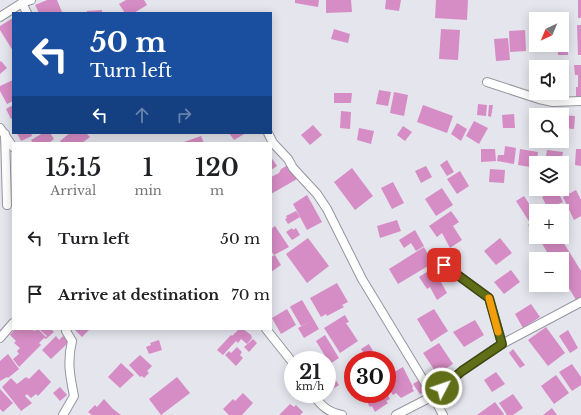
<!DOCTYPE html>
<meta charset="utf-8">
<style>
body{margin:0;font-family:"Libre Baskerville",serif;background:#f6f6f6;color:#202124;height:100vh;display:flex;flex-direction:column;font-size:15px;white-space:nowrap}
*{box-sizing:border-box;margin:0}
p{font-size:13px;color:#757577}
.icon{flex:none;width:22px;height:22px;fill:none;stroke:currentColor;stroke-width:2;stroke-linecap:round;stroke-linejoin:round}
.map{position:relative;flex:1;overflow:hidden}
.sheet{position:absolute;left:12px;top:142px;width:260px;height:188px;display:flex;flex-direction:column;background:#fff;border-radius:0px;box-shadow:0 2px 10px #0003}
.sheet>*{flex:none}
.top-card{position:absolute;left:12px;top:12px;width:260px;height:122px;border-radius:0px;box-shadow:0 2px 10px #0003;background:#1a4fa0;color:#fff;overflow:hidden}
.needle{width:26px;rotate:224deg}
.controls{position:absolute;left:529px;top:12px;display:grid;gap:8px}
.controls a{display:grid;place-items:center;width:40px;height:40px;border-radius:0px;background:#fff;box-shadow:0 2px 10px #0003;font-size:20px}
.speed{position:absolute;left:284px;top:351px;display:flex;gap:8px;font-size:20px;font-weight:700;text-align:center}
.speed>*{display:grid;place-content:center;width:52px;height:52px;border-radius:50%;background:#fff;box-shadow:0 2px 10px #0003;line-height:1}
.speed small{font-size:10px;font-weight:400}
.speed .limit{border:6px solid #d22;background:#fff;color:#111}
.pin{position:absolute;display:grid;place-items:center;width:34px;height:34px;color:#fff;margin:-17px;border-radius:8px;box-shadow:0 2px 6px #0006}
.me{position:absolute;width:44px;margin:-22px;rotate:49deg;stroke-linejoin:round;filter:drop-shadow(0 0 3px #0008)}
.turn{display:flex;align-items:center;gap:14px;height:84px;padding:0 12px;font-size:18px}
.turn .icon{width:52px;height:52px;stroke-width:2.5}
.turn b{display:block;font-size:28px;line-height:34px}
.lanes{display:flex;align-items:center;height:38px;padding:0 12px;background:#0003;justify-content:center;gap:20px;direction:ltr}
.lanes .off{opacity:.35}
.eta{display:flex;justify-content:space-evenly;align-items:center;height:68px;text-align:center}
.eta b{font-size:24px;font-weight:600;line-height:28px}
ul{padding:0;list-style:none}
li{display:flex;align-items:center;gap:12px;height:56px;padding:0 12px}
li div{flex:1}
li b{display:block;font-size:15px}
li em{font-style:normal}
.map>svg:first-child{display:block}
</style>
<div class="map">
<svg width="581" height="415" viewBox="0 0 581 415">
<rect width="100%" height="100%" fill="#e5e5ee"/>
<g fill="#d68cc4">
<path d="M47,0H57L62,12L59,13H39L35,5Z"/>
<path d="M126,0H144L147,5L134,13H125L119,4Z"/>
<path d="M295,0H319L318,7L295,3Z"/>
<path d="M326,0H351L352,12L326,13Z"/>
<path d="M386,0H401L399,11L385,9Z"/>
<path d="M436,0H468L467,20L435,18Z"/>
<rect x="578" y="0" width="3" height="18"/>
<path d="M102,10V13H87V11Z"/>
<path d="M13,18V51L0,30V26Z"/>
<path d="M577,25H581V55H578Z"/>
<path d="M334,29L350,34L348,43L331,39Z"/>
<path d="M441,29L460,30L458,60L439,59Z"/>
<path d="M525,30L526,51L510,52L509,31Z"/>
<path d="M508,38L510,60L496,61L494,39Z"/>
<path d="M562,40H568V55H558V45H562Z"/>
<path d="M1,61L7,68L0,74V62Z"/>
<path d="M535,65L548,66V67H536V87L533,86Z"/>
<path d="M574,65H581V96L576,97V87H578V75H575Z"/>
<rect x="562" y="70" width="4" height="17"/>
<path d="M13,80V101L7,104L0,91V86Z"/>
<path d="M379,90L391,92L388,106L376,104Z"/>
<path d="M394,92L408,95L404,116L390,113Z"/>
<path d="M334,93H352L351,103H334Z"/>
<path d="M478,104L487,105L486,116L477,115Z"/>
<path d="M13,105V118L11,119L6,109Z"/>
<path d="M423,105L453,116L447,133L417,122Z"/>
<path d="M489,105H493L491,117L488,116Z"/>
<path d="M341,111L351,112L350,129L340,128Z"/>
<path d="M514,114L515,128H503L502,115Z"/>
<path d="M562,115L575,116L574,129L562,128Z"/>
<path d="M474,121L488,128L479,144L466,136Z"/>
<path d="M457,123L467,129L461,141L451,134Z"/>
<path d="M313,125L322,135L310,145L301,135Z"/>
<path d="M403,126L412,132L405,141L397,135Z"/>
<path d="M359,128L374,131L371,144L357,140Z"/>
<path d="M17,133H31L32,136L21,141Z"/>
<path d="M43,133H50L54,139L50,142L51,143H33L31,140Z"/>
<path d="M70,133H86L90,137L82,143H61L60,141Z"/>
<path d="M229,133H246L234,140Z"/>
<path d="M201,136L204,143H185L184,142Z"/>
<path d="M505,146L516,148L514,164L497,161L498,155H504Z"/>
<path d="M481,149H495L496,161L481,162Z"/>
<path d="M520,149L538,152L536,168L518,165Z"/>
<path d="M576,149H581V166L575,165Z"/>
<path d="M547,150L563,152L561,163H545Z"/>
<path d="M271,157L277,166L271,170Z"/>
<path d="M447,160L454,172L447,176L440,165Z"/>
<path d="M288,165L297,179L271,194V177L279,173L281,169Z"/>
<path d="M426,166L432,177L421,183L415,171Z"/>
<path d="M352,168L373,196L355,210L334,182Z"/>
<path d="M490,169L505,170L504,183L489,182Z"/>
<path d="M460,171L469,186L457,194L447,179Z"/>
<path d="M393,182L404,203L392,209L381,188Z"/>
<path d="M442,188L453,205L436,216L425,199Z"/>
<path d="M557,190L563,202L548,209L542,197Z"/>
<path d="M576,190L581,200V216L574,220L563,197Z"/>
<path d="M307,195L322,222L307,230L293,204Z"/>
<path d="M524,196L536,214V237H560L581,271V297L576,300L562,276V259H551L540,240L538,241L528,225L530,223L516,201Z"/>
<path d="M296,211L300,217L288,224L285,219L287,218L286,216Z"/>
<path d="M451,211L459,222L453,226L462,240L450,248L442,233L437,237L429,226Z"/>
<path d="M397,220L401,231L380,238L377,226Z"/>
<path d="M275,226L289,247L274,255L271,251V229Z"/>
<path d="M292,228L293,230L296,228L300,235L292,240L286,232Z"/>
<path d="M415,230L424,246L416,251L411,243L404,248L399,240Z"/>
<path d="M308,238L329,266L307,283L286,254Z"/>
<path d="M500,238L512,253L496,265L484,251Z"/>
<path d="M424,247L433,263L398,284L389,269Z"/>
<path d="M275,255L281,265L271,272V257Z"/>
<path d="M433,268L447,293L437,300L430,287L427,289L419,277Z"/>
<path d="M511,270L520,282L504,294L494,282Z"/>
<path d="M337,283L348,302L342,305L344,307L327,316L326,314L321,317L310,298Z"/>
<path d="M302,300L319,329L304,338L298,328L311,321L301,326L290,307L291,306Z"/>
<path d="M531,304L540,317L523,328L515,314Z"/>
<path d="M287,309L296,325L281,334L272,318Z"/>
<path d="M434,309L448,331L431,342L417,319Z"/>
<path d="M345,315L349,322L346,323L358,341L340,353L324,328Z"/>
<path d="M475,320L484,335L464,347L453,332Z"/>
<path d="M546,327L565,353L548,366L528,340Z"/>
<path d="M15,329H32L34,331L38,329L46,337L47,336L39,329H51L54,332L46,339L44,338L39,343L41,345L19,367L13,359L19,354L17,351L20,348L14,343L16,341L10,335Z"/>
<path d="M74,329H90L82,337Z"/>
<path d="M239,329H243L251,335L252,338L247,344L241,339L238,343L236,341L223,355L217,350L231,335L232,336Z"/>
<path d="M568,330L578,348L570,353L559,336Z"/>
<path d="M325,335L339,358L330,364L316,341Z"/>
<path d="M56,336L59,340L63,336L69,342L51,359L42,350Z"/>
<path d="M253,339L257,343L249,352L244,347Z"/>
<path d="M159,340L162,350L149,354L146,347L151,345L150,343Z"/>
<path d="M439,343L453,364L437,374L423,353Z"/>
<path d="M369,344L377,358L374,360H368L361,349Z"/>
<path d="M237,347L242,352L240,355L243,358L236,366L225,355L229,351L231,353Z"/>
<path d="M513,349L525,365L520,368L509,353Z"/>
<path d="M8,354L19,369L8,378L7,377L0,381V361Z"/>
<path d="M140,355L152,366L147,371L149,373L144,378L142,376L140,377L129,365Z"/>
<path d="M121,363L134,375L120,388L108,377Z"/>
<path d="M572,364L581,377V385L572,391L559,372Z"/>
<path d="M403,367L413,387L412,388L414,391L401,398L396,393L393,395L387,386V376Z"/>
<path d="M39,369L51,382L38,396L36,394L31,398L22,389L27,394L25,396L32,403L21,411L2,387L11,378L17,384L26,377L29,379Z"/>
<path d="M329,370L339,385L327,393V372Z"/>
<path d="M496,372L505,384L492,392L484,380Z"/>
<path d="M556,375L569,393L554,404L541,386Z"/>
<path d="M177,377L190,393L161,415L149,399Z"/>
<path d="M419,380L426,391L420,394L413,384Z"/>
<path d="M60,387L67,395L60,401L53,393Z"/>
<path d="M0,389L13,403L3,412L0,409Z"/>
<path d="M243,393L253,403L242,415H229L223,409L233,399L235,401Z"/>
<path d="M366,394H387L390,399L386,401L388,403L375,412L372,406L370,407L365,399L368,397Z"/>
<path d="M513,394L523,408L513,415H507L499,403Z"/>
<path d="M104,399L113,409L121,415H92L88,412L95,405L97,407Z"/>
<path d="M495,402L504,414L503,415H477Z"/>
<path d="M290,404L294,407L296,405L303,412L300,415H279Z"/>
<path d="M552,408L557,415H543Z"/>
</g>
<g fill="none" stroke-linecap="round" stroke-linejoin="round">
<g stroke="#96969f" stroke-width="10">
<g id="minor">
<path d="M22,3L27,13"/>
<path d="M0,17L22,3L31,0"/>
<path d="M487,82L539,99L553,102L581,101"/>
<path d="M0,128L13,147"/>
<path d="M268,133L273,143L288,159L293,168L317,194L327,209L362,279L433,396L443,415"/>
<path d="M5,134L7,205"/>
<path d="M266,329L293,363"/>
<path d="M0,338L13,323"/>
<path d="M502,344L581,302"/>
<path d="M313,394C321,406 328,412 342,415"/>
<path d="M63,415L74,396C70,376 67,362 72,341L66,331L67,329"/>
<path d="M396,415L433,396L462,371L502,344L489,298L444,265"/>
</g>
</g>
<use href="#minor" stroke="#fff" stroke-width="8"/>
</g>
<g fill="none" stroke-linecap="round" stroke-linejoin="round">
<g stroke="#3f4810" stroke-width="10">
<path id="route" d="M442,388L462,371L502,344L489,298L444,265"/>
</g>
<use href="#route" stroke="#616e18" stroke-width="7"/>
<path stroke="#f59e0b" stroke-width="7" d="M489,298L498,332"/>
</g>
</svg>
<div class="controls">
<a><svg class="needle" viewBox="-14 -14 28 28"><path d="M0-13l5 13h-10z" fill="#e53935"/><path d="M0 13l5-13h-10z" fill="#757577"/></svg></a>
<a><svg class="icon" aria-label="sound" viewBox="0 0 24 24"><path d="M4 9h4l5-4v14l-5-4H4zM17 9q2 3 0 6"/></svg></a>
<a><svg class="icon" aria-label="search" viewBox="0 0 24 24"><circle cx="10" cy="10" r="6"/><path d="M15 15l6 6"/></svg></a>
<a><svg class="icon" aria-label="layers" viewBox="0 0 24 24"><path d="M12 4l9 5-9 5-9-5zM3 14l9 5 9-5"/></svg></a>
<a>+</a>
<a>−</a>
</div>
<div class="speed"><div>21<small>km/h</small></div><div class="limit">30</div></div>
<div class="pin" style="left:444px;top:265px;background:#d93025"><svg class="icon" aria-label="arrive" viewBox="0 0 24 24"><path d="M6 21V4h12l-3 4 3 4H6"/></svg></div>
<svg class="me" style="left:442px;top:388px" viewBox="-20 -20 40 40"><circle r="17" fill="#616e18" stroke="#fff" stroke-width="3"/><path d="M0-11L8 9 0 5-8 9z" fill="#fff"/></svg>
<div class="top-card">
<div class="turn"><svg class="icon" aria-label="left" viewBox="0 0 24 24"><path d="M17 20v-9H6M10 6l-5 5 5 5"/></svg><div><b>50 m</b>Turn left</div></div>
<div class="lanes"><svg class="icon" aria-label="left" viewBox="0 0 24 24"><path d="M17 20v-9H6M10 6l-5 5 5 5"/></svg><svg class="icon off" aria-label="ahead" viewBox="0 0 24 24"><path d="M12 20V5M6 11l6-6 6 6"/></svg><svg class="icon off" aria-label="right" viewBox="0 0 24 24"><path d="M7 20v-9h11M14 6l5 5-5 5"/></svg></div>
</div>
<section class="sheet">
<div class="eta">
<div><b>15:15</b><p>Arrival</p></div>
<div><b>1</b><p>min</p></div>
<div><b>120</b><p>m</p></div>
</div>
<ul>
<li><svg class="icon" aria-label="left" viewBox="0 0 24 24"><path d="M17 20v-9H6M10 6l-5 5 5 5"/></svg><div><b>Turn left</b></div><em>50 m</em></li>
<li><svg class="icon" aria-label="arrive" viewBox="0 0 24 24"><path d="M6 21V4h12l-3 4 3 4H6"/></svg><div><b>Arrive at destination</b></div><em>70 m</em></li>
</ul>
</section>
</div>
